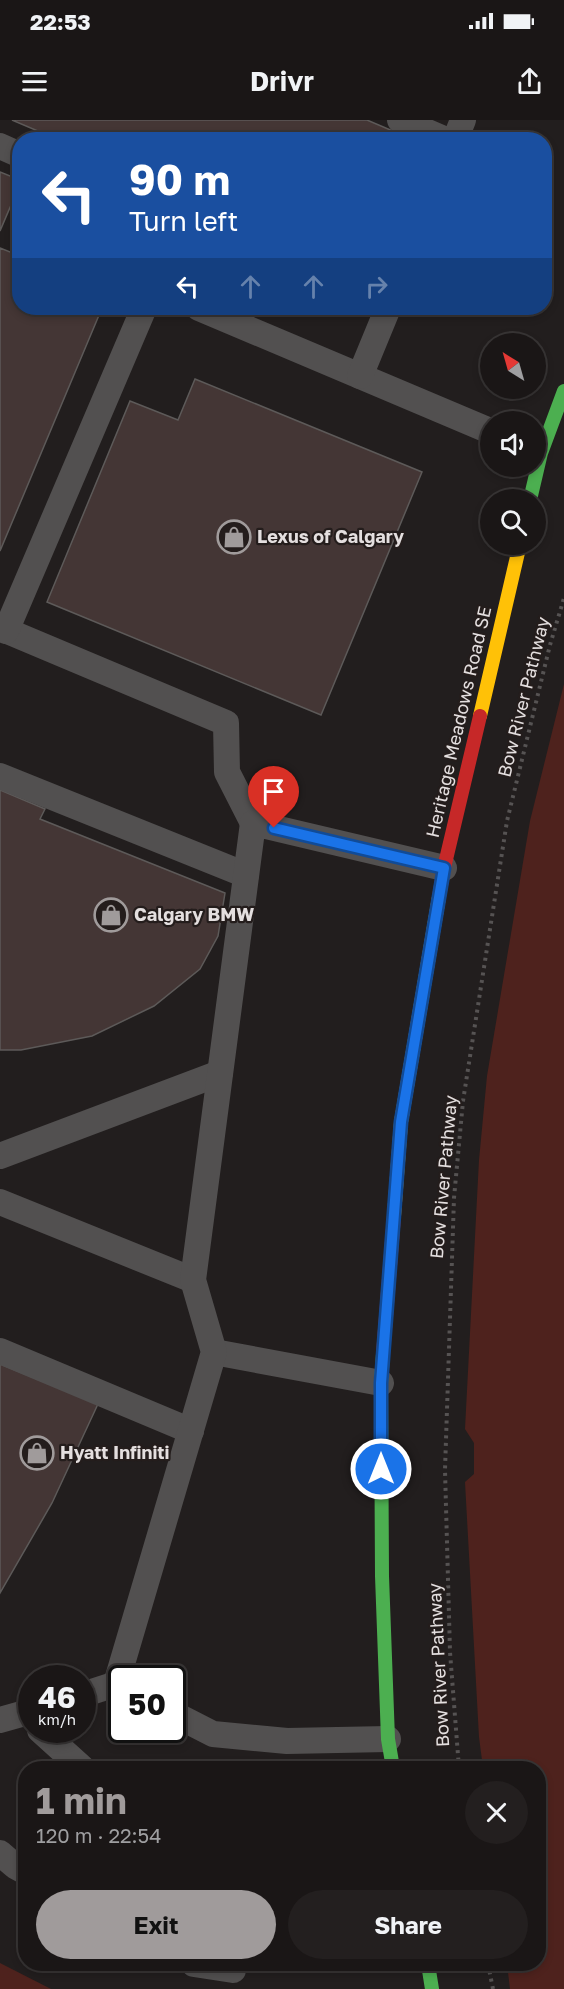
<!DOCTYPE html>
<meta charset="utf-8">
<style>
body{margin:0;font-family:"Golos Text",sans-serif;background:#231f1f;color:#f1f3f6;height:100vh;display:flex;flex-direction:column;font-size:22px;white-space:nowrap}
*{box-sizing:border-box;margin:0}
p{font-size:20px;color:#9f9fa1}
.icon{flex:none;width:33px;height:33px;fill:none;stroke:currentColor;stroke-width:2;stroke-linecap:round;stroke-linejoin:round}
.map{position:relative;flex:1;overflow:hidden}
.side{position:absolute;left:18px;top:1641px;width:528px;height:210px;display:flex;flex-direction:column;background:#1a1616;border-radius:24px;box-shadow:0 3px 9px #0003,0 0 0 2px #383535}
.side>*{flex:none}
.guide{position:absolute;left:12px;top:12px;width:540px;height:183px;border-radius:24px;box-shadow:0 3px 9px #0003,0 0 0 2px #383535;background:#1a4fa0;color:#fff;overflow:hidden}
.needle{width:39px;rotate:323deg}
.tools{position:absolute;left:480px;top:213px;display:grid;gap:12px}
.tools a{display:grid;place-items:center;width:66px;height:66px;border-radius:50%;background:#1a1616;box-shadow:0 3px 9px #0003,0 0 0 2px #383535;font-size:30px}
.speed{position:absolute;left:18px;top:1545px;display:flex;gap:12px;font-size:30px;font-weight:700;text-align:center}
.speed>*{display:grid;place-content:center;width:78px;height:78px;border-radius:50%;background:#1a1616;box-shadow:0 3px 9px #0003,0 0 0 2px #383535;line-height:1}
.speed small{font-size:15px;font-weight:400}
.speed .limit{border:3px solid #111;border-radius:9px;background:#fff;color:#111}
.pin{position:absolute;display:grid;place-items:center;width:51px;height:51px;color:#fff;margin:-62px -26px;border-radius:50% 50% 50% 0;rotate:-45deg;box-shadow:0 0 6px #0007}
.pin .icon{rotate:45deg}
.me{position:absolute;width:66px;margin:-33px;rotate:0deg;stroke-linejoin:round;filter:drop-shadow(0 0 4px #0008)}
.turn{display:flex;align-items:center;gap:21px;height:126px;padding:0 18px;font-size:27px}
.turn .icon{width:78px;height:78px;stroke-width:2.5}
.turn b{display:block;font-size:42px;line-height:51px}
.lanes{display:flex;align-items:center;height:57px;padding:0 18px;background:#0003;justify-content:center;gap:30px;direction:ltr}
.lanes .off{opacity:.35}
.round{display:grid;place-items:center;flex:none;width:63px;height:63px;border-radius:32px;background:#231f1f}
.overview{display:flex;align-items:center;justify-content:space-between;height:102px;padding:0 18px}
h1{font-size:36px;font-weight:700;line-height:45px;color:#a09b9b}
.primary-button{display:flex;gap:12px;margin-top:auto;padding:12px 18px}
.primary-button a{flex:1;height:69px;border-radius:36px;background:#a09b9b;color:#111;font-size:24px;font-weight:700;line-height:69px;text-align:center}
.primary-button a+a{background:#231f1f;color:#f1f3f6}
.status{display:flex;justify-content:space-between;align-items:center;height:42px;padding:0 30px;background:#1a1616;direction:ltr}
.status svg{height:16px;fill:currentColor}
header{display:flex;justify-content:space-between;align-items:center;height:78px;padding:0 18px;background:#1a1616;font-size:27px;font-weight:700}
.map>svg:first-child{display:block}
</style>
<div class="status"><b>22:53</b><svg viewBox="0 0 49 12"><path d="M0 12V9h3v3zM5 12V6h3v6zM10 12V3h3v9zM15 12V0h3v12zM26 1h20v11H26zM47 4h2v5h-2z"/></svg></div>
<header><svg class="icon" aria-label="menu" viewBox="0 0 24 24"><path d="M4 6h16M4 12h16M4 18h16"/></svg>Drivr<svg class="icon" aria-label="share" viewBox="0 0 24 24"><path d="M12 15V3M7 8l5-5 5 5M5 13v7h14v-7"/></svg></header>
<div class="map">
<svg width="564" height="1869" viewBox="0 0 564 1869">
<rect width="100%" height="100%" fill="#221e1e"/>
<g fill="#4e221d">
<path d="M564,564V1869H510L507,1844H538V1648H483L479,1617L465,1362L474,1354V1323L465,1309L479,1040L487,956L530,701Z"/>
<path d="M0,1843L51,1869H0Z"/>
</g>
<g fill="#443635" stroke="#5d5a59" stroke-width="1.5">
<path d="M12,0H367L414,20H59Z"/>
<path d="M0,52L20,60V64L0,111Z"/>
<path d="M0,128L20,136V188H102L0,431Z"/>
<path d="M195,259L422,352L321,595L47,482L130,281L178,300Z"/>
<path d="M0,670L45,689L40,699L225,773L218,816L200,849L154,886L92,916L21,930H0Z"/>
<path d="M0,1244L98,1284L52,1383L0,1473Z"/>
</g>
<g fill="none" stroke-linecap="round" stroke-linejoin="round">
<g stroke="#565353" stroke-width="4" stroke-dasharray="3 4.5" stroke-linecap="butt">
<path d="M459,1648L450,1532L445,1350L454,1078L463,981L507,701L550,525L564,478"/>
<path d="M488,1844L493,1869"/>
</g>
<g stroke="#525050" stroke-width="26">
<path d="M400,0L446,20"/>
<path d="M455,20L463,0"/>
<path d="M0,26L20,35"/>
<path d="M199,188L490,311"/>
<path d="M360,256L388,188"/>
<path d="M0,508L226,603L227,652L253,703"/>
<path d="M6,511L144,188"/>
<path d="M0,656L246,755"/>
<path d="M0,1036L220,953"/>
<path d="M0,1082L193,1160"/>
<path d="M0,1231L191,1311"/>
<path d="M214,1232L381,1263"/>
<path d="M122,1567L116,1564L214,1232L193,1160L253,703L444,748"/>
<path d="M82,1575L116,1564"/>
<path d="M172,1593L213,1614L287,1621L388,1619"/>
<path d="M0,1600L32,1591"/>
<path d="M40,1610L82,1648"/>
<path d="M0,1733L15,1746L26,1752"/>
<path d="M194,1844L233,1850V1844"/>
</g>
<g stroke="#4caf50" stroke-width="14">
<path d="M530,380L541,333L564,271"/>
<path d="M383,1234L381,1263L382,1456L388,1619L393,1648"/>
<path d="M428,1844L432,1869"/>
</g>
<g stroke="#ffc107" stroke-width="14">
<path d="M480,596L520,424"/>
<path d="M394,1096L401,1002L439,777"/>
</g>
<g stroke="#c62828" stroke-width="14">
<path d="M439,777L444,748L480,596"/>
<path d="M383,1234L394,1096"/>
</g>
</g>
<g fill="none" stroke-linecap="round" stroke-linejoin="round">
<g stroke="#114b97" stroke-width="15">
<path id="route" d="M274,708L444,748L401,1002L381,1263V1349"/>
</g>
<use href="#route" stroke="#1a73e8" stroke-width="10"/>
</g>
<defs>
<g id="shop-ring" transform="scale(1.725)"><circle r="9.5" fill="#241d1c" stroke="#a09b9b" stroke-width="1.5"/><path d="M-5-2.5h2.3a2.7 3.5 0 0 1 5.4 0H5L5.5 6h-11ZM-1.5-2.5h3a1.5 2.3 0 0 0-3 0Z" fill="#a09b9b"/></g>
</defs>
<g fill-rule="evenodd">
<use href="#shop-ring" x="234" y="417"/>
<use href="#shop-ring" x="111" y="795"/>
<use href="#shop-ring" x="37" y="1333"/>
</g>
<g text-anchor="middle" stroke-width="4.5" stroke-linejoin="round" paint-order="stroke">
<g font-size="18" font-weight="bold" fill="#e4dfdf" stroke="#241d1c" text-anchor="start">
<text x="257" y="423">Lexus of Calgary</text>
<text x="134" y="801">Calgary BMW</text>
<text x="60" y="1339">Hyatt Infiniti</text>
</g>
<g font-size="18" fill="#e4dfdf" stroke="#241d1c">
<text transform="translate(524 577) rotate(-76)" y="6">Bow River Pathway</text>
<text transform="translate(459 602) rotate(-77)" y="6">Heritage Meadows Road SE</text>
<text transform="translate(444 1057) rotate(-85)" y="6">Bow River Pathway</text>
<text transform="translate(439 1545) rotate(-93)" y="6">Bow River Pathway</text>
</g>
</g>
</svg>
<div class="tools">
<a><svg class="needle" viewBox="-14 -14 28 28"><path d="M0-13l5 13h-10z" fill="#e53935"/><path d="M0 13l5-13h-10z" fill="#9f9fa1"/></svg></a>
<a><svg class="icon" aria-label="sound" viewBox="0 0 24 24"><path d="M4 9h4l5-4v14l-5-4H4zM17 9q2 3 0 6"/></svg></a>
<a><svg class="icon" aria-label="search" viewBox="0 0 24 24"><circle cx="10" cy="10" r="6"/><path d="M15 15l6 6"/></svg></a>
</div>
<div class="speed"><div>46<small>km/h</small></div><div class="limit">50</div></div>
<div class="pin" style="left:274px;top:708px;background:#d93025"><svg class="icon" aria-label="arrive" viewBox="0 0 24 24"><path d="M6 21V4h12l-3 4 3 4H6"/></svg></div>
<svg class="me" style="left:381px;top:1349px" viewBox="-20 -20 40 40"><circle r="17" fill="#1a73e8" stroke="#fff" stroke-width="3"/><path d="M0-11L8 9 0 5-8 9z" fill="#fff"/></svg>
<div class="guide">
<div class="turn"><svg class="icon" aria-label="left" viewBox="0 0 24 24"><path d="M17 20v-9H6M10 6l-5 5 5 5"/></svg><div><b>90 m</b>Turn left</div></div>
<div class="lanes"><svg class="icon" aria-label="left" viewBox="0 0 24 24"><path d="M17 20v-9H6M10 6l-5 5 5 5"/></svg><svg class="icon off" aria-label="ahead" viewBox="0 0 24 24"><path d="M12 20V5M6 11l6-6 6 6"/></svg><svg class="icon off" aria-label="ahead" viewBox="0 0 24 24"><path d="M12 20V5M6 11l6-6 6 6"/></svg><svg class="icon off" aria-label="right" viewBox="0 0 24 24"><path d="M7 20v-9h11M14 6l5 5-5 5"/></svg></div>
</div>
<section class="side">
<div class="overview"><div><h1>1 min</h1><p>120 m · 22:54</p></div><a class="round"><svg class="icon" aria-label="close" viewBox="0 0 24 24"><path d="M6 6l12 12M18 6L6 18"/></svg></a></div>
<div class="primary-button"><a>Exit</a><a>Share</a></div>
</section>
</div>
